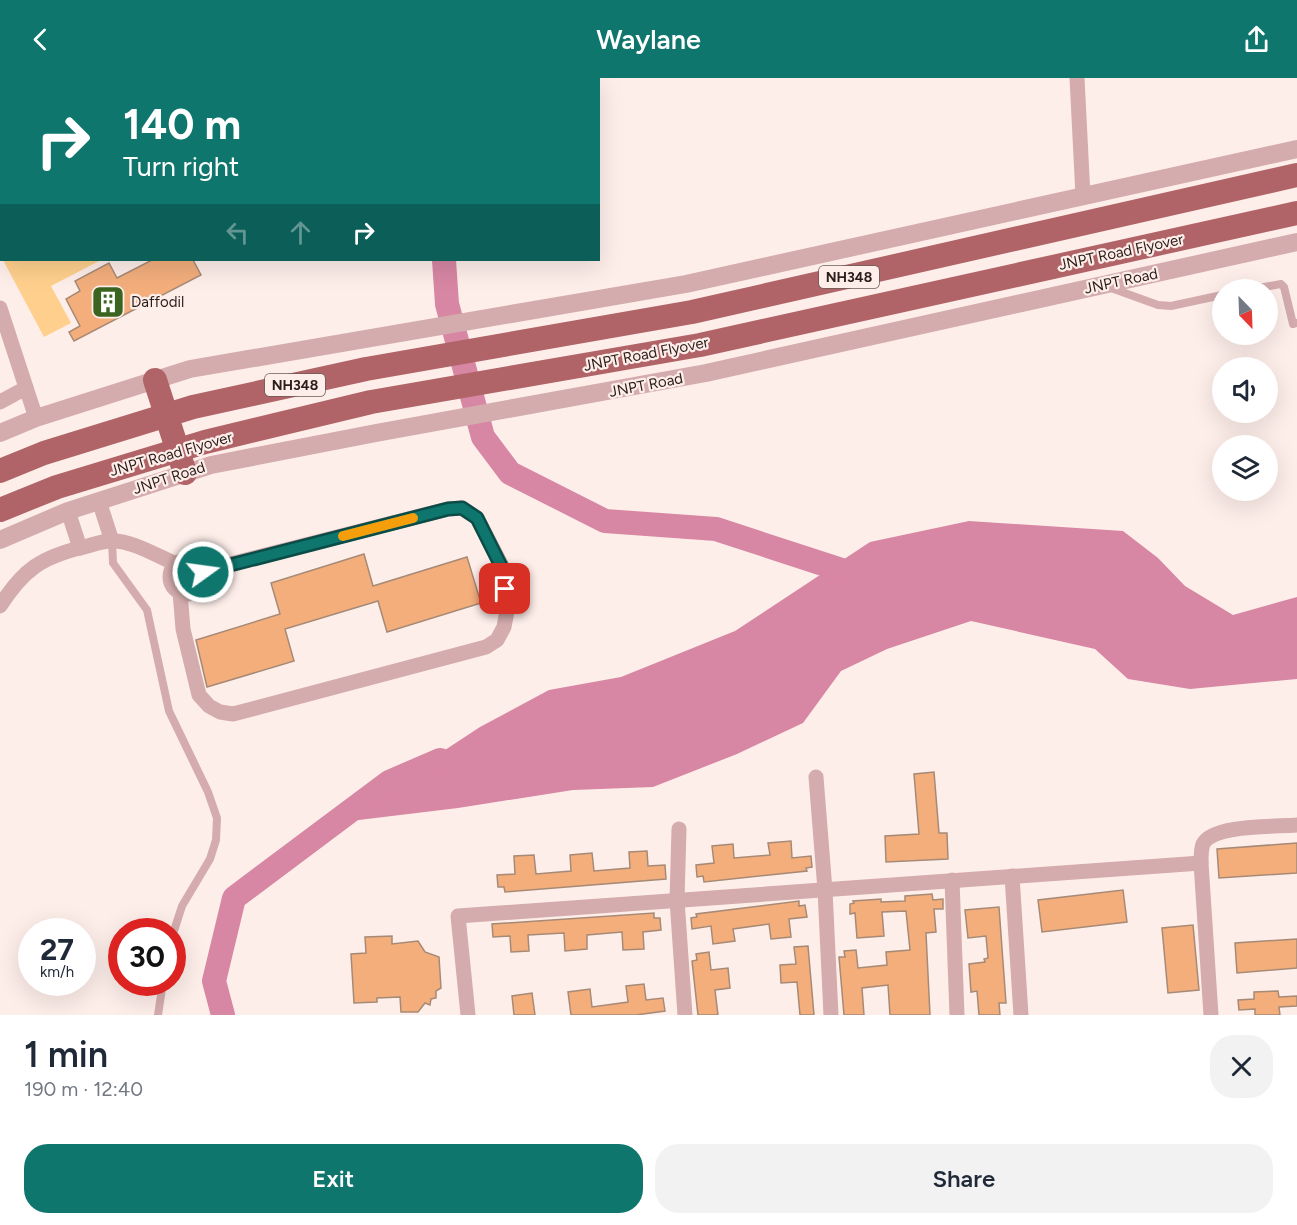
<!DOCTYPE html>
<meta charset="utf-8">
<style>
body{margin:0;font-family:Figtree,sans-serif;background:#f2f2f3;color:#1f2937;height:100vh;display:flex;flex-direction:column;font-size:22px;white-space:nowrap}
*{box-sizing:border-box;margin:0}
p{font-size:20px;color:#747a83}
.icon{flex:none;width:33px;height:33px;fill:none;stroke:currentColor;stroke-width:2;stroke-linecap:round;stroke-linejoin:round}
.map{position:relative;height:937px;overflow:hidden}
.side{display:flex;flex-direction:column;background:#fff;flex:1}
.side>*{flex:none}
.guide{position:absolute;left:0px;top:0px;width:600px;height:183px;box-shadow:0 6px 24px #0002;background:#0f766e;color:#fff;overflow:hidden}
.needle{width:39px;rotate:157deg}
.controls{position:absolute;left:1212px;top:201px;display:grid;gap:12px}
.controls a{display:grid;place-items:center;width:66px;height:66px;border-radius:50%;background:#fff;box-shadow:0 6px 24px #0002;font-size:30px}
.speed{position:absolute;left:18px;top:840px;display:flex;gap:12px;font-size:30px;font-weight:700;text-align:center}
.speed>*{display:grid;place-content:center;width:78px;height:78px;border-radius:50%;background:#fff;box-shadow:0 6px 24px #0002;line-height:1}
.speed small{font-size:15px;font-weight:400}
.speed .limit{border:9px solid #d22;background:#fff;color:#111}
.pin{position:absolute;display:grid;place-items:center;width:51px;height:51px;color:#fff;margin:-26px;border-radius:12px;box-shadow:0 3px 9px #0006}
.me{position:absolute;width:66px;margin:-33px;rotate:76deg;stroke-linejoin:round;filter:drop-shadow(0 0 4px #0008)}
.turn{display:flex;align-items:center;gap:21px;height:126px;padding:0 24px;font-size:27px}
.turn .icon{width:78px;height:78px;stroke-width:2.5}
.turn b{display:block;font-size:42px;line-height:51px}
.lanes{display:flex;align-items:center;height:57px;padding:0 24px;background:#0003;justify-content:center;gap:30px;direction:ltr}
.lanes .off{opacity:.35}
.round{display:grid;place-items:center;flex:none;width:63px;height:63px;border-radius:24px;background:#f2f2f3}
.headline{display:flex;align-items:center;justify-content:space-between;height:102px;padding:0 24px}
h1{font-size:36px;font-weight:600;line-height:45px}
.action{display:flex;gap:12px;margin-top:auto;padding:12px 24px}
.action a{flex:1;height:69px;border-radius:24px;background:#0f766e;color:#fff;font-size:24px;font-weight:600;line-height:69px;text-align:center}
.action a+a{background:#f2f2f3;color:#1f2937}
header{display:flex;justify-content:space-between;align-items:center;height:78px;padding:0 24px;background:#0f766e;color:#fff;font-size:27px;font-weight:600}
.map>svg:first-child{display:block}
</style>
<header><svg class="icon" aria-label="back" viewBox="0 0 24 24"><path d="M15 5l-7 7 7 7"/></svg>Waylane<svg class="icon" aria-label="share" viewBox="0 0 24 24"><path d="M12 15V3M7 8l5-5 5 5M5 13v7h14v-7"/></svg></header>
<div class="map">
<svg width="1297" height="937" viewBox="0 0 1297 937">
<rect width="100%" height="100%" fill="#feeeea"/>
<path fill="#ffd08d" d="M3,182H101L51,208L71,245L44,259Z"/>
<path fill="#d786a3" d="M969,443L1123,453L1158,480L1185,508L1233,537L1297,519V601L1190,611L1128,601L1095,571L971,543L887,571L841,593L803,645L737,676L653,709L573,712L458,730L334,745L480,649L549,612L621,599L735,553L870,464Z"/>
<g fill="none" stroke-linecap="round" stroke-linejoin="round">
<g stroke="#d786a3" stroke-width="24">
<path d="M399,0L402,2"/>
<path d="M444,182L447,226L483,359L510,395L605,443L716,451L863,499"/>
<path d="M223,937L214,903L234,820L389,704L440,682"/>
</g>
</g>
<g fill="#f3ae7c" stroke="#a78a76" stroke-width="1.5">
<path d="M152,182H193L201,197L74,263L69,254L80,248L66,221L80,213L75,203L109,185L117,200Z"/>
<path d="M364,476L373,508L467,479L481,525L387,554L378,523L285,551L294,583L207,609L196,562L280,536L271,505Z"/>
<path d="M934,694L939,755H947L948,781L886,784L885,758L919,756L914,696Z"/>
<path d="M791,763L792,780L811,778L812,789L806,790L807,793L704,804L703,798L697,799L696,787L714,785L712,768L733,766L734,780L770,777L768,765Z"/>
<path d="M1297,765V795L1219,800L1217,771Z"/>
<path d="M647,773L648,788L665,787L666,801L505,814L504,809H498L497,797L515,796L514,778L534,777L536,796L571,793L570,777L592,775L594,793L630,790L629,774Z"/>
<path d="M1123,812L1127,844L1042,854L1038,822Z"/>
<path d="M932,816L933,822L943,821V831H934L936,854L926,855L930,937H890L888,907L862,910L864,937H844L839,879H845L844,873L856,872L858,890L887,887L886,874L910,872L906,833L882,834L884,858L857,860L855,835L850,836V826L854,825L853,823L881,821V824L905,823V818Z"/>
<path d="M799,823V828L805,827L807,839L789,841L791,859L771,861L769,846L733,851L735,863L713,866L711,848L692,851L691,840L697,839L696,836Z"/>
<path d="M999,829L1006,925H999L1000,937H979L977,913L971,914L969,886L985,884L984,881L988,880L986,858L968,860L965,832Z"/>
<path d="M654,835V840H660L661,852L643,854L644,871L623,872L622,854L587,857V871L565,873L564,855L528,857L529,873L511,874L510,858L493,859L492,846Z"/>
<path d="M1193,847L1199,912L1168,915L1162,850Z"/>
<path d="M392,858V866L418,863L425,874L439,879L441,910L436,913V920L431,921L430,927L425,925L418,934H401L400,919L377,920V924L354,925L351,876L366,875L365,859Z"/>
<path d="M1297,861V890L1237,895L1235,865Z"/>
<path d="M808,868L814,937H800L797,904L781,905L780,887L796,886L794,869Z"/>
<path d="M709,874L711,892L728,890L730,910L715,912L718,937H698L692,883L697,882L696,876Z"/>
<path d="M644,906L646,922L663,920L665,933L636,937H571L568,914L590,911L592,929L628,924L626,908Z"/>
<path d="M1278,913L1279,919L1297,918V928L1279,929L1280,937H1255V931L1239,932L1238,922L1254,921V914Z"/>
<path d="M532,915L535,937H514L512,918Z"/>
</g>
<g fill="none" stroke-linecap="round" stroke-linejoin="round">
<g stroke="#d4acad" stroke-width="8">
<path d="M1111,210L1158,227L1171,228L1222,217"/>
<path d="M1247,212L1281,206L1284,209L1293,246L1297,245"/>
<path d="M112,463L113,485L147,532L169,633L208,714L217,740L216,762L210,781L182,828L172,859"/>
<path d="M158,937L163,904"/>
</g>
<g stroke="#d4acad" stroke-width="15">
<path d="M1077,0L1083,118"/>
<path d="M0,230L36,340"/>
<path d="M0,324L26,310"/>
<path d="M99,423L112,463"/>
<path d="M68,433L80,470"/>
<circle cx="187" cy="499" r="17"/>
<path d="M180,514L183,551L199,617L209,628L220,634L233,636L486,569L497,562L504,549L507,533L503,490L477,440L462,430L448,431L203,493"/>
<path d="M0,528C23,492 41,479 84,469C92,467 102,463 111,463C132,462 157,478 176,486"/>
<path d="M816,699L825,812L831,937"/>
<path d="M679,751L677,822L685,937"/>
<path d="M1012,798L1021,937"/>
<path d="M952,802L957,937"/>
<path d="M468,937L458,838L1201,785"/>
<path d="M1211,937L1201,785C1201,779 1201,771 1203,766C1213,746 1277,749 1297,747"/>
</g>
<g stroke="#d4acad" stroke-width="18">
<path d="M0,355L36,340L190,291L686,206L1297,71"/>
<path d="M0,462L68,433L211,387L376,355L706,295L1297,164"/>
</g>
<g stroke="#b06468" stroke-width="24">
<path d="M155,302L185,395"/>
<path d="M0,393L44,375L193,329L366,291L692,234L1297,97"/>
<path d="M0,432L57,409L205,364L371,324L700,267L1297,135"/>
</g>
</g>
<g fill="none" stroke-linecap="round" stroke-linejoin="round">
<g stroke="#0a4d48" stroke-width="15">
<path id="route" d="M203,494L448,431L462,430L477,440L502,490L505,511"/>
</g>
<use href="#route" stroke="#0f766e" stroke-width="10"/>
<path stroke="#f59e0b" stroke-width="10" d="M343,458L413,440"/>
</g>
<defs>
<g id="building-square" transform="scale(1.725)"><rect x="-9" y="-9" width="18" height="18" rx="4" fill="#3b6420" stroke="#feeeea"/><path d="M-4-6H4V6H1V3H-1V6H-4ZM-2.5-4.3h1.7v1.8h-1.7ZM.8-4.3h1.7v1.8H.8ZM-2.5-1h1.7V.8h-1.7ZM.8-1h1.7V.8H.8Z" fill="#fff"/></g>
</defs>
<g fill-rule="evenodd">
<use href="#building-square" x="108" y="224"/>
</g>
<g text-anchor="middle" stroke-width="4.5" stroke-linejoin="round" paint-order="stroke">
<g fill="#feeeea" stroke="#6a5c58" stroke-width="1.5">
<rect x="819" y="188" width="60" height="22" rx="4.5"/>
<rect x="265" y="296" width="60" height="22" rx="4.5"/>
</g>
<g font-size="14" font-weight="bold" fill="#2b1d19">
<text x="849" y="204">NH348</text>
<text x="295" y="312">NH348</text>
</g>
<g font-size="15" fill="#2b1d19" stroke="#feeeea">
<text transform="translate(1121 174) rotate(-12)" y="5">JNPT Road Flyover</text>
<text transform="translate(1121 203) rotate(-12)" y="5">JNPT Road</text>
<text transform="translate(646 276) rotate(-11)" y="5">JNPT Road Flyover</text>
<text transform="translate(646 307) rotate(-11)" y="5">JNPT Road</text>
<text transform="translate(171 376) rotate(-16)" y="5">JNPT Road Flyover</text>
<text transform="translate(169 400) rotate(-18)" y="5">JNPT Road</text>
</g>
<g font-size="15" fill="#2b1d19" stroke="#feeeea" text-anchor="start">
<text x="131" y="229">Daffodil</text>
</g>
</g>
</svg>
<div class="controls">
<a><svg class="needle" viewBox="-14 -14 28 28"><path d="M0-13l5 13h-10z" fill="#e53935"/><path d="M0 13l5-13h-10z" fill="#747a83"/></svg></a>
<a><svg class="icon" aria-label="sound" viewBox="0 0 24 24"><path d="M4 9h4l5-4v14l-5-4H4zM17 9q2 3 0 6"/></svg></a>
<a><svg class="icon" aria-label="layers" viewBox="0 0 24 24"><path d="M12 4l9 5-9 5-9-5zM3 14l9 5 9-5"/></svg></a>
</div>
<div class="speed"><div>27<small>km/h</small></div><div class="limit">30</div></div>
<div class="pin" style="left:505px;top:511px;background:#d93025"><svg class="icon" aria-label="arrive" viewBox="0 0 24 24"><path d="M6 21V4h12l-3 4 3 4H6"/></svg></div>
<svg class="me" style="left:203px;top:494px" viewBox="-20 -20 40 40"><circle r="17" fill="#0f766e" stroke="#fff" stroke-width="3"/><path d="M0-11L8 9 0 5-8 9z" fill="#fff"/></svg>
<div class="guide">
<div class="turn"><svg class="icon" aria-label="right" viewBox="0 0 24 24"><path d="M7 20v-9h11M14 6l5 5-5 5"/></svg><div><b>140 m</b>Turn right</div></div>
<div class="lanes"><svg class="icon off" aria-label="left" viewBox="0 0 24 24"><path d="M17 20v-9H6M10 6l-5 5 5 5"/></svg><svg class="icon off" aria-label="ahead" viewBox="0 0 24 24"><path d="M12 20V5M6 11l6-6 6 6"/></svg><svg class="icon" aria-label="right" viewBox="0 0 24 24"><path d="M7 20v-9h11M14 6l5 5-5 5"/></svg></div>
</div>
</div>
<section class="side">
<div class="headline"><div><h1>1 min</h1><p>190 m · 12:40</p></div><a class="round"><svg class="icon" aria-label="close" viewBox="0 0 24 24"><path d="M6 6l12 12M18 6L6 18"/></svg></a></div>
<div class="action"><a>Exit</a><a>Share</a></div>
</section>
